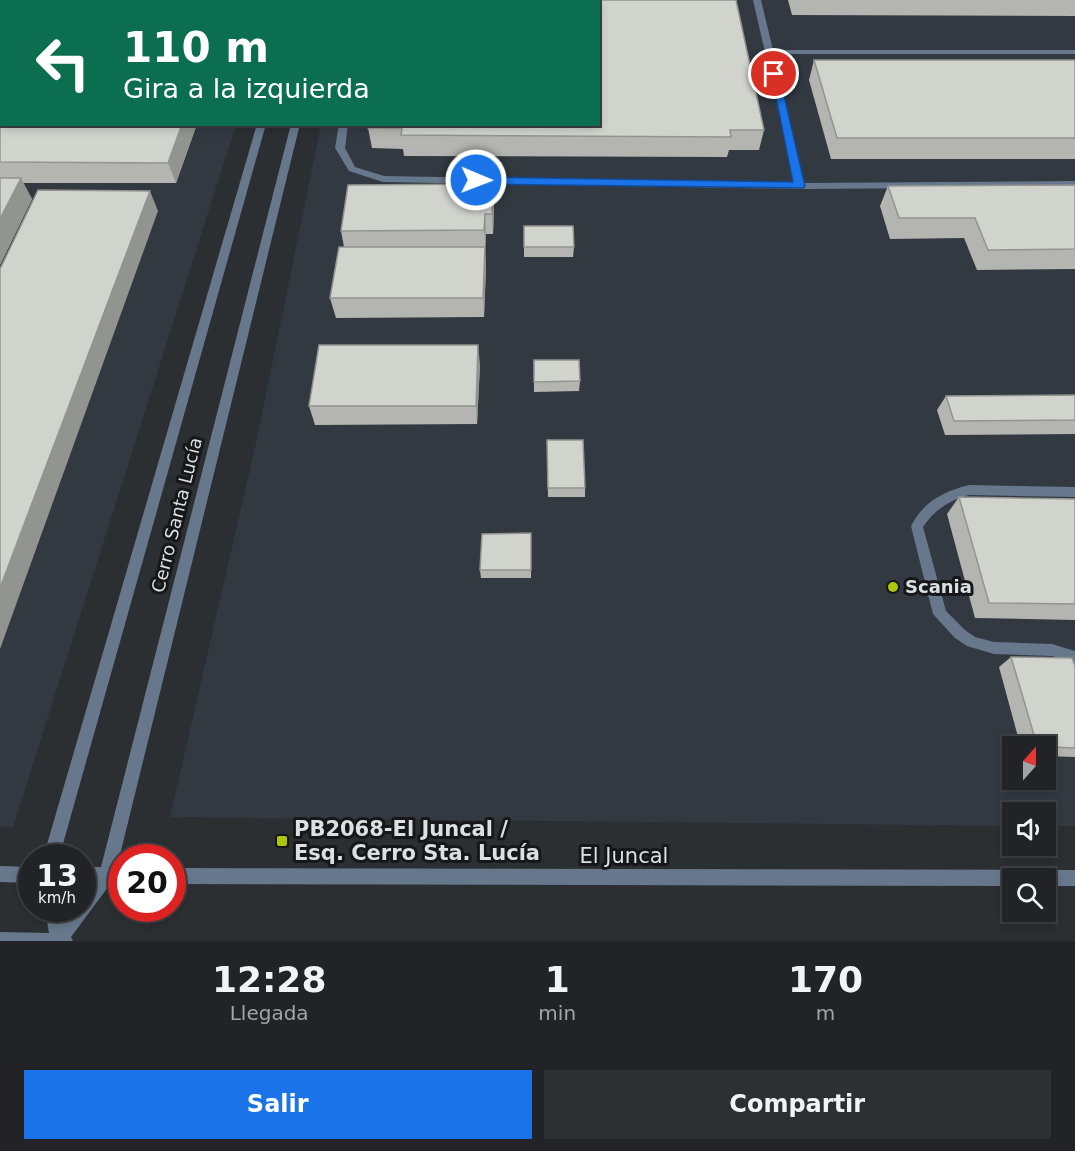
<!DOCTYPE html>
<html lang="es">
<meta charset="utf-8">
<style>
body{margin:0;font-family:"DejaVu Sans",sans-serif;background:#2d2f32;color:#f1f3f6;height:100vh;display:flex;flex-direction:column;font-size:22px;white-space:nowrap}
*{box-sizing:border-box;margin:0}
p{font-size:20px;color:#a2a4a7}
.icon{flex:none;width:33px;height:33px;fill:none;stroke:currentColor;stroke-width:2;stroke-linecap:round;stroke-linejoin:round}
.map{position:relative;height:941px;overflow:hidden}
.panel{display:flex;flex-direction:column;background:#212326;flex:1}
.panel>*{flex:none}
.banner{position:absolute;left:0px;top:0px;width:600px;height:126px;box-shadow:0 3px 9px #0003,0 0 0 2px #3e4043;background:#0b6e4f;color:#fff;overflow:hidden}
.needle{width:39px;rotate:21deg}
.buttons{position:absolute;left:1002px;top:736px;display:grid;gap:12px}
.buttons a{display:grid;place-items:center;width:54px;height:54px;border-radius:0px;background:#212326;box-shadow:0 3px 9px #0003,0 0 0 2px #3e4043;font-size:30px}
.speed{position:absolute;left:18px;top:844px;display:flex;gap:12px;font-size:30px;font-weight:700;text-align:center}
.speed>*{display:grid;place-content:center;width:78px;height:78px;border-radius:50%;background:#212326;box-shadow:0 3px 9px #0003,0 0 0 2px #3e4043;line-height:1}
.speed small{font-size:15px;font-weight:400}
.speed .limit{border:9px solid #d22;background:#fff;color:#111}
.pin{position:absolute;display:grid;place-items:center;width:51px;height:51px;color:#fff;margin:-26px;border:3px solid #fff;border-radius:50%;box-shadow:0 2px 6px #0007}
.me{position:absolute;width:66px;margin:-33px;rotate:91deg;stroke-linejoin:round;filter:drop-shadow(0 0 4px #0008)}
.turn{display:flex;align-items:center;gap:21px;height:126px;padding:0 24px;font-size:27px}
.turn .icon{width:78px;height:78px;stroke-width:2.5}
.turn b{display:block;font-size:42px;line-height:51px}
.eta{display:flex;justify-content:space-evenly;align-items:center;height:102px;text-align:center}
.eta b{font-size:36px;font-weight:700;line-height:42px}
.action{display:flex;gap:12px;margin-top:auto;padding:12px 24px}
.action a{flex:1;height:69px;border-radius:0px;background:#1a73e8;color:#fff;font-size:24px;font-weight:700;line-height:69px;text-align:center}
.action a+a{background:#2d2f32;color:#f1f3f6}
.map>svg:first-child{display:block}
</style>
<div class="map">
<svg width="1075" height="941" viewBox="0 0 1075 941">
<rect width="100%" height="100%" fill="#2c2f32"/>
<g fill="#323941" fill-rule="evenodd">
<path d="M0,0H275L2,2V124L236,125L13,827H0Z"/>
<path d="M348,0H1075V826H1046V813H1012V826L170,817L256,443L321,125L598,124V2ZM1012,747H1046V780H1012Z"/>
</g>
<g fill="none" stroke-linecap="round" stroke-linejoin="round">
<g fill="#67788d" fill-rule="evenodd">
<path d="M363,0H371L362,2Z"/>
<path d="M753,0H761L773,50H1075V54H774L804,183L1075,181V187L800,189L383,182L349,171L335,148L339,124H348L345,148L355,167L384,176L795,183Z"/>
<rect x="0" y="44" width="2" height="4"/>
<path d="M969,485L1075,487V497L969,495C950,500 934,510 923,527L946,611L965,630L975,637L994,642L1052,644L1075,651V663L1052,656L994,654L967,646L955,638L933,614L911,526C923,502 944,491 969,485Z"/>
</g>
<g fill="#67788d" fill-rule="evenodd">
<rect x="293" y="0" width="8" height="2"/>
<rect x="323" y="0" width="8" height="2"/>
<path d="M257,124H266L59,858H43Z"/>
<path d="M291,124H300L117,867H122V883H111L71,937L73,941H0V932L49,933L45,909H61L63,921L72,909H82V894L91,883H82V867H101Z"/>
<path d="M0,866L32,867V883L0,882Z"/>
<path d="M172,868L1075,870V886H1046V879H1012V886L172,884Z"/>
</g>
</g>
<g fill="#b4b5b0">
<path d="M0,0H239V2H2V16H0Z"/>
<path d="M788,0H1075V16L792,15Z"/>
<path d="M0,57L197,124L176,183H23L32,199L0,265Z"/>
<path d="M814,60H1075V159H831L809,80Z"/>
<path d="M368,128L764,130L759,150H729L727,157L404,156L403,149L372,148Z"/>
<path d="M493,184L494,205L493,234H486L485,250L486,267L484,317L336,318L330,298L344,247L341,231Z"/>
<path d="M1075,185V269L977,270L964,238L890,239L880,206L888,186Z"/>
<path d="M524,226L574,247L573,257H524Z"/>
<path d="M534,360L580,381L579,391L534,392Z"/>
<path d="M480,364L477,424L315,425L309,406Z"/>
<path d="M1075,395V434L945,435L937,410L946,396Z"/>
<path d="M547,440L585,488V497H548Z"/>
<path d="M959,497L1075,499V620L975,618L947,514Z"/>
<path d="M531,533V578H481L480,570Z"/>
<path d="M1011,657L1075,666V757L1046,756V747H1033L1032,745L1020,744L999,667Z"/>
</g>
<g fill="#929490">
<rect x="230" y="0" width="9" height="2"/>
<path d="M182,124H197L176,183L168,163Z"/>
<path d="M21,178L32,199L0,265V219Z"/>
<path d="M493,184L494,205L493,234L492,214Z"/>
<path d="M150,191L158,211L0,649V588Z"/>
<path d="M485,214L486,234V250L484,230Z"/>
<path d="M485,247L486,267L484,317L483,298Z"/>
<path d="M478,345L480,364L477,424L476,406Z"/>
</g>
<g fill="#d1d3cd" stroke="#929490" stroke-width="1.5">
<path d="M391,0H736L764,130H730L731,137L401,135L402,128H368L369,124H598V2H391Z"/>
<path d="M0,57H2V124H182L168,163L0,162Z"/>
<path d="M814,60H1075V138H837Z"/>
<path d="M0,178H21L0,219Z"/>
<path d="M493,184L492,214H485L484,230L341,231L348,185Z"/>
<path d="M1075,185V249L988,250L975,218H899L888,186Z"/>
<path d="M38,190L150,191L0,588V269Z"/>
<path d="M524,226H573L574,247H524Z"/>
<path d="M339,247H485L483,298H330Z"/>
<path d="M319,345H478L476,406H309Z"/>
<path d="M534,360H579L580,381L534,382Z"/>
<path d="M1075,395V420L954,421L946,396Z"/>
<path d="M547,440H583L585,488H548Z"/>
<path d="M959,497L1075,499V604L989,603Z"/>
<path d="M531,533V570H480L482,534Z"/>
<path d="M1011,657L1072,658L1075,666V748L1049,747L1046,735H1034Z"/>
</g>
<path fill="#1a73e8" stroke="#114b97" stroke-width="1.5" d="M771,72L779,74L805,186L803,188L476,184L470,180L476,177L793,182Z"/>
<g fill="#afc507" stroke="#151718" stroke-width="2">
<circle cx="893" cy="587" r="6"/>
<rect x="276" y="835" width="12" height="12" rx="3"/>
</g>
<g text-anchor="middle" stroke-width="6" stroke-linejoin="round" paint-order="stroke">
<g font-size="18" fill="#dddfe1" stroke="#151718">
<text transform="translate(177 515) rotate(-76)" y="6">Cerro Santa Lucía</text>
</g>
<g font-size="18" font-weight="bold" fill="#dddfe1" stroke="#151718" text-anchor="start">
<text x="905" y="593">Scania</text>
</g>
<g font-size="21" font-weight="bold" fill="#dddfe1" stroke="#151718" text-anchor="start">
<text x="294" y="836">PB2068-El Juncal /<tspan x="294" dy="24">Esq. Cerro Sta. Lucía</tspan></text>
</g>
<g font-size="21" fill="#dddfe1" stroke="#151718">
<text x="624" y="863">El Juncal</text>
</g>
</g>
</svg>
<div class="buttons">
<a><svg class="needle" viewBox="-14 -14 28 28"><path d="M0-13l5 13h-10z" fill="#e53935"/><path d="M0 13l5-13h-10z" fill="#a2a4a7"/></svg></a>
<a><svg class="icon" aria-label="sound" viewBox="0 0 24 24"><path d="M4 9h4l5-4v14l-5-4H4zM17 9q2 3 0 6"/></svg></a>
<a><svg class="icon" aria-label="search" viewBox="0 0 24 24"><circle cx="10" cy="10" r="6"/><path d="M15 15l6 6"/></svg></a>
</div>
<div class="speed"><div>13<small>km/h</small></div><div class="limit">20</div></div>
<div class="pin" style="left:774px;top:74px;background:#d93025"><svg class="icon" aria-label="arrive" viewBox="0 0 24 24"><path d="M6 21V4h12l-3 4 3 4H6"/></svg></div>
<svg class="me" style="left:476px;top:180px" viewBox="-20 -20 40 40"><circle r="17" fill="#1a73e8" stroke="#fff" stroke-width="3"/><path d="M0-11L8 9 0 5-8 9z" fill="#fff"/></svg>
<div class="banner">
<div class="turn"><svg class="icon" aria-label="left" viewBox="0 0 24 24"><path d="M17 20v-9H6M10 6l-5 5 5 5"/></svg><div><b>110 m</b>Gira a la izquierda</div></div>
</div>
</div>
<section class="panel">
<div class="eta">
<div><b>12:28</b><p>Llegada</p></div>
<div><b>1</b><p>min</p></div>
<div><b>170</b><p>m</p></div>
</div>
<div class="action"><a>Salir</a><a>Compartir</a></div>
</section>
